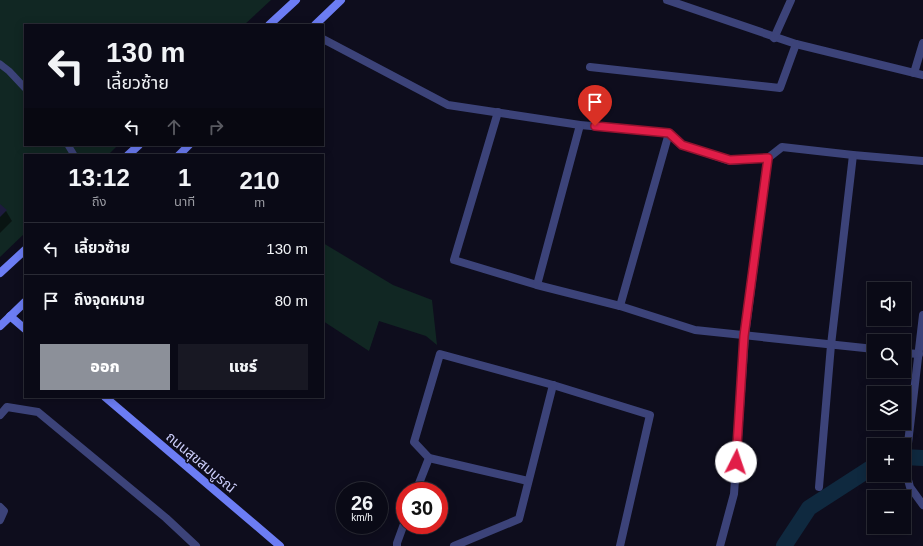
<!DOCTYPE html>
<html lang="th">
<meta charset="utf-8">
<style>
body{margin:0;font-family:Helvetica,"Noto Sans Thai",sans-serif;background:#181823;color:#f1f3f6;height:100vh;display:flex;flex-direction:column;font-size:15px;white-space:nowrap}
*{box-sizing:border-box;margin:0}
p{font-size:13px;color:#999aa1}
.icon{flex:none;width:22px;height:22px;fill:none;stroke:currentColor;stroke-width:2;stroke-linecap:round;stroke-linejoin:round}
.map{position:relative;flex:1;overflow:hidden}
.panel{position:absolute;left:24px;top:154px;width:300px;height:244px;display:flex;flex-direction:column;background:#0a0a16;border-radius:0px;box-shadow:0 2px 10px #0003,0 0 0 1px #2a2b35}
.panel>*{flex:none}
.hud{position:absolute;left:24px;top:24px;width:300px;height:122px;border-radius:0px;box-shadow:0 2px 10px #0003,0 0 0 1px #2a2b35;background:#0a0a16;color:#f1f3f6;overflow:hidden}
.tools{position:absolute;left:867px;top:282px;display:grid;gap:8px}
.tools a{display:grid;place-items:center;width:44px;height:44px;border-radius:0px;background:#0a0a16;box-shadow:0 2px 10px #0003,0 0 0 1px #2a2b35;font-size:20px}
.speed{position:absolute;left:336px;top:482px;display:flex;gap:8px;font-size:20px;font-weight:700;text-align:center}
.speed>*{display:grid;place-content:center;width:52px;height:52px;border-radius:50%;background:#0a0a16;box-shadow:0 2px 10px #0003,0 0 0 1px #2a2b35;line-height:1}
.speed small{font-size:10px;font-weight:400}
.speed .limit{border:6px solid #d22;background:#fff;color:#111}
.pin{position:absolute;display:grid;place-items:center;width:34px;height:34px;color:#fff;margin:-41px -17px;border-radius:50% 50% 50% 0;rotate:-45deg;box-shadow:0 0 4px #0007}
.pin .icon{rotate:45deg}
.me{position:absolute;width:44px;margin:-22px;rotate:4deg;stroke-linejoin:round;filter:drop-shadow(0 0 3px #0008)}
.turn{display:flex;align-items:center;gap:14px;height:84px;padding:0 16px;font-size:18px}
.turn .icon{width:52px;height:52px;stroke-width:2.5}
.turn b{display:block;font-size:28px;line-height:34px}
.lanes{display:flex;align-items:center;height:38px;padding:0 16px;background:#0003;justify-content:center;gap:20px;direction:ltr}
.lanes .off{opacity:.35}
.eta{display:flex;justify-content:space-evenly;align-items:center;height:68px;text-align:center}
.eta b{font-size:24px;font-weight:800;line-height:28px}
.button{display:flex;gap:8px;margin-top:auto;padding:8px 16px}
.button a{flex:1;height:46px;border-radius:0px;background:#8c9099;color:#fff;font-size:16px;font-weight:800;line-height:46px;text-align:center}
.button a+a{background:#181823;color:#f1f3f6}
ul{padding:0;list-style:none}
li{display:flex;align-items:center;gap:12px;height:52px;padding:0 16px;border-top:1px solid #2a2b35}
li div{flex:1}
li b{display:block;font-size:15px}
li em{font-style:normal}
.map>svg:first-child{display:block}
</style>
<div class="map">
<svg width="923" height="546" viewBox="0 0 923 546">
<rect width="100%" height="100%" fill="#0e0d1d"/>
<g fill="#112723">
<path d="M0,0H271L244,25H25V145H118L108,155H25V233L0,257Z"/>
<path d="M323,243L393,285L432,300L437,345L426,336L379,321L369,351L323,321Z"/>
</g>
<path fill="#0007" d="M0,205L6,211L12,221L0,233Z"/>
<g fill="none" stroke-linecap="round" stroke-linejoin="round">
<g stroke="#0f293f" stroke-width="16">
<path d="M904,457L923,458"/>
<path d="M784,546L809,508L874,466"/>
</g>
</g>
<path fill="#1d1b3d" d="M0,204L7,210L0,217Z"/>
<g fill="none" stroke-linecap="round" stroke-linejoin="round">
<g stroke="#3c4379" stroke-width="7">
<path d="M0,64L9,71L25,88"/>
<path d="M68,145L74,155"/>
</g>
<g stroke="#3c4379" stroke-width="8">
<path d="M667,0L796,44L923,75"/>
<path d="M774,38L791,0"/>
<path d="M323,39L448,105L580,125L669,133L620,306"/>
<path d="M590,67L780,88L796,44"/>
<path d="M914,73L923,43"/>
<path d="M498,112L454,260L537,285L620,306L695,330L874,349"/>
<path d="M669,133L682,145L730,161L768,158L782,147L853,155L923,161"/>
<path d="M537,285L580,125"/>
<path d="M923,315L905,469L910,487L923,505"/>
<path d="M904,353L919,354"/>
<path d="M0,415L7,407L38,412L166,518L196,546"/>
<path d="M429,458L528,481"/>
<path d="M819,487L831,345L853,155"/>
<path d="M416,491L429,458L414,442L440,354L553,385L650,415L620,546"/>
<path d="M0,507L4,511L0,520"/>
<path d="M397,546V543L405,521"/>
<path d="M454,546L519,519L553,385"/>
<path d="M720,546L734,494L745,336L768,158"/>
</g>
<g stroke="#6c7df4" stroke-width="8">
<path d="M269,25L296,0"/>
<path d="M315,25L341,0"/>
<path d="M128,155L139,145"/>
<path d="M179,155L189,145"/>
<path d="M0,273L25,250"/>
<path d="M10,316L25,329"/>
<path d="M0,326L25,302"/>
<path d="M105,397L280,546"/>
</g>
</g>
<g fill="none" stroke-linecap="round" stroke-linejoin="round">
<g stroke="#92132f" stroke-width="10">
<path id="route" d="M595,126L669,133L682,145L730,160L768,158L744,336L736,462"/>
</g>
<use href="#route" stroke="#e11d48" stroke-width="7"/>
</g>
<g text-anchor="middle" stroke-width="3" stroke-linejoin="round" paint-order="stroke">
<g font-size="14" fill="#cdcffb" stroke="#0e0d1d">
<text transform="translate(201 462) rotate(40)" y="5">ถนนสุขสมบูรณ์</text>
</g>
</g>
</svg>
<div class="tools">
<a><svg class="icon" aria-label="sound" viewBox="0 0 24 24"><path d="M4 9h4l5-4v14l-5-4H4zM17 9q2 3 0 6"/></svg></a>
<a><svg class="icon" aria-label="search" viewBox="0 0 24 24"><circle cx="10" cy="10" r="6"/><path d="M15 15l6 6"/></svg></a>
<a><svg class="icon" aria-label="layers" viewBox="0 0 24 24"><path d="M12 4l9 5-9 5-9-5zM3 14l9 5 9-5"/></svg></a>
<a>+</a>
<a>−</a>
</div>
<div class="speed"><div>26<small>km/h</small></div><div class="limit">30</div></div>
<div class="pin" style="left:595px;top:126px;background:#d93025"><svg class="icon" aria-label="arrive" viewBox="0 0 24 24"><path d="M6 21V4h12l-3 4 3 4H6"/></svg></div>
<svg class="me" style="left:736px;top:462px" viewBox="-20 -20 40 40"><circle r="19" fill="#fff"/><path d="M0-13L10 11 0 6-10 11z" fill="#e11d48"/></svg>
<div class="hud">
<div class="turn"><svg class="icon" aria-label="left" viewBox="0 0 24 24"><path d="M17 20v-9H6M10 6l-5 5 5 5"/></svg><div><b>130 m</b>เลี้ยวซ้าย</div></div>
<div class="lanes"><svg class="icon" aria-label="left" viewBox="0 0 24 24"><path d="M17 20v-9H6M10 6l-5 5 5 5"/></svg><svg class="icon off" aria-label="ahead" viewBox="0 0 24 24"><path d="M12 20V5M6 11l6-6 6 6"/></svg><svg class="icon off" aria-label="right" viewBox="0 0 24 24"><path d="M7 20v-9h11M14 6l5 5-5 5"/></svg></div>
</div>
<section class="panel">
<div class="eta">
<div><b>13:12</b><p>ถึง</p></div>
<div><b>1</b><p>นาที</p></div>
<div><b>210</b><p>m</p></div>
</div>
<ul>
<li><svg class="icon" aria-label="left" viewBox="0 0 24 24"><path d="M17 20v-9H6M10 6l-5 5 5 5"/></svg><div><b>เลี้ยวซ้าย</b></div><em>130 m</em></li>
<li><svg class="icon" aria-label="arrive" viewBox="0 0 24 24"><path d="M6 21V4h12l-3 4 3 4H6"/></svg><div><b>ถึงจุดหมาย</b></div><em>80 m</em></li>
</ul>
<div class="button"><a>ออก</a><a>แชร์</a></div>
</section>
</div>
